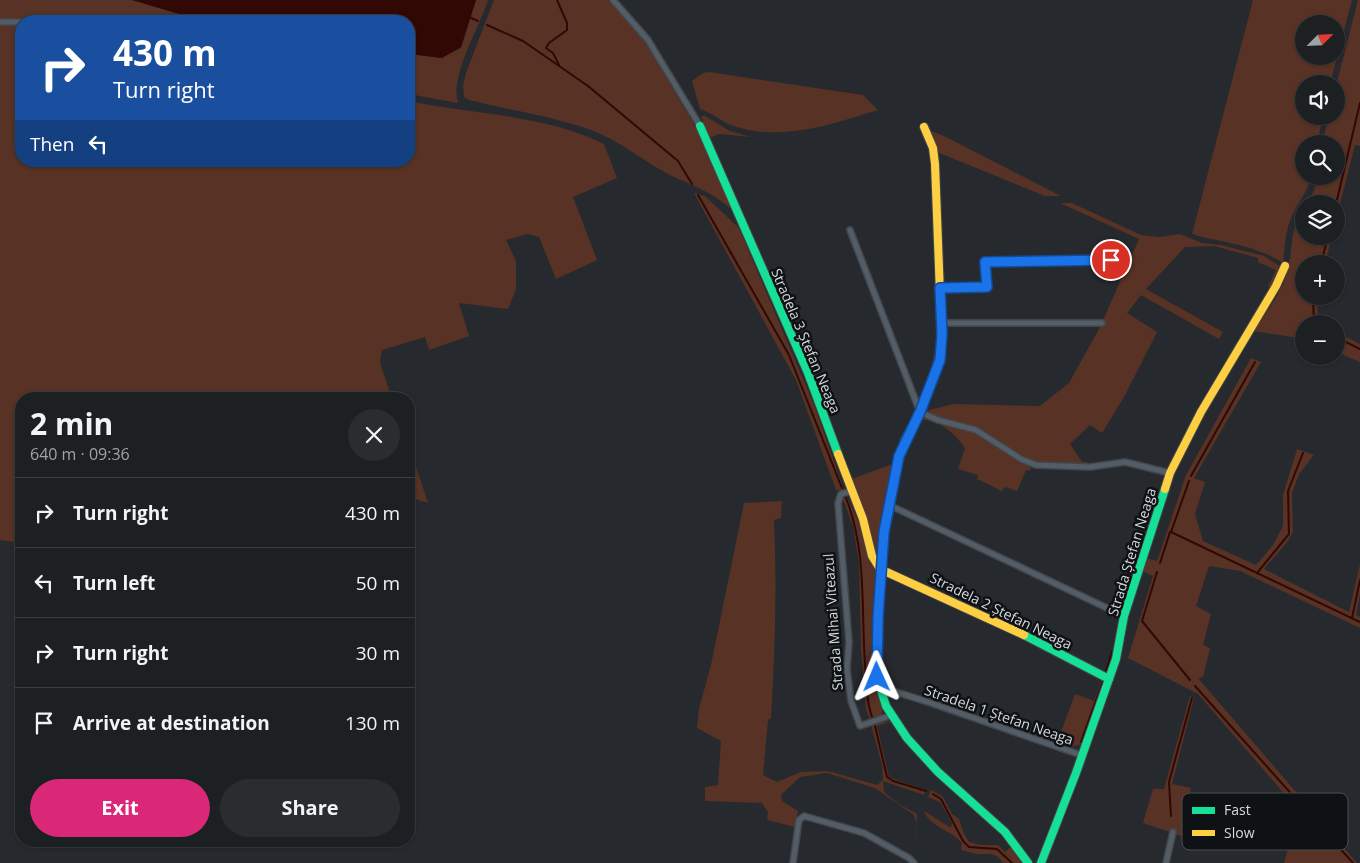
<!DOCTYPE html>
<meta charset="utf-8">
<style>
body{margin:0;font-family:"Open Sans",sans-serif;background:#292d2f;color:#f1f3f6;height:100vh;display:flex;flex-direction:column;font-size:19px;white-space:nowrap}
*{box-sizing:border-box;margin:0}
p{font-size:16px;color:#a0a3a5}
.icon{flex:none;width:28px;height:28px;fill:none;stroke:currentColor;stroke-width:2;stroke-linecap:round;stroke-linejoin:round}
.map{position:relative;flex:1;overflow:hidden}
.drawer{position:absolute;left:15px;top:392px;width:400px;height:455px;display:flex;flex-direction:column;background:#1c2022;border-radius:20px;box-shadow:0 1px 4px #0004,0 0 0 1px #3a3e40}
.drawer>*{flex:none}
.banner{position:absolute;left:15px;top:15px;width:400px;height:152px;border-radius:20px;box-shadow:0 1px 4px #0004,0 0 0 1px #3a3e40;background:#1a4fa0;color:#fff;overflow:hidden}
.needle{width:32px;rotate:66deg}
.controls{position:absolute;left:1295px;top:15px;display:grid;gap:10px}
.controls a{display:grid;place-items:center;width:50px;height:50px;border-radius:50%;background:#1c2022;box-shadow:0 1px 4px #0004,0 0 0 1px #3a3e40;font-size:25px}
.pin{position:absolute;display:grid;place-items:center;width:42px;height:42px;color:#fff;margin:-21px;border:2px solid #fff;border-radius:50%;box-shadow:0 1px 5px #0007}
.me{position:absolute;width:55px;margin:-28px;rotate:359deg;stroke-linejoin:round;filter:drop-shadow(0 0 4px #0008)}
.turn{display:flex;align-items:center;gap:18px;height:105px;padding:0 15px;font-size:22px}
.turn .icon{width:65px;height:65px;stroke-width:2.5}
.turn b{display:block;font-size:35px;line-height:42px}
.then{display:flex;align-items:center;height:48px;padding:0 15px;background:#0003;gap:10px;font-size:19px}
.round{display:grid;place-items:center;flex:none;width:52px;height:52px;border-radius:26px;background:#292d2f}
.head{display:flex;align-items:center;justify-content:space-between;height:85px;padding:0 15px}
h1{font-size:30px;font-weight:700;line-height:38px}
.action{display:flex;gap:10px;margin-top:auto;padding:10px 15px}
.action a{flex:1;height:58px;border-radius:30px;background:#db2777;color:#fff;font-size:20px;font-weight:700;line-height:58px;text-align:center}
.action a+a{background:#292d2f;color:#f1f3f6}
ul{padding:0;list-style:none}
li{display:flex;align-items:center;gap:15px;height:70px;padding:0 15px;border-top:1px solid #3a3e40}
li div{flex:1}
li b{display:block;font-size:19px}
li em{font-style:normal}
.map>svg:first-child{display:block}
</style>
<div class="map">
<svg width="1360" height="863" viewBox="0 0 1360 863">
<rect width="100%" height="100%" fill="#262a2e"/>
<g fill="#583224" fill-rule="evenodd">
<path d="M0,0H132L203,21H21V161H409V101C475,115 542,114 604,144L617,178L573,197L597,260L556,279L539,237L527,234L506,240L516,261V289L508,309L459,303L469,336L429,350L425,337L382,350L380,363L392,399H21V543L0,540Z"/>
<path d="M476,0H488C479,29 450,74 458,103L409,94V54L441,58L461,48Z"/>
<path d="M494,0H608L646,43L703,140L732,210C711,191 695,187 670,175C643,161 619,140 591,130C552,116 509,110 469,100L464,97L463,85L466,73Z"/>
<path d="M1253,0H1352L1330,84H1304V116H1323L1317,144H1304V176H1311C1308,192 1298,202 1292,216C1285,231 1285,248 1283,263C1251,243 1225,244 1192,234ZM1304,24H1336V56H1304Z"/>
<path d="M1358,0H1360V146L1355,145L1336,220V204H1307L1314,191L1317,176H1336V144H1322L1329,116H1336V86Z"/>
<path d="M709,72L863,95L878,110C832,124 782,142 734,126C722,122 712,113 700,109L692,81L703,73Z"/>
<path d="M701,116H705L730,131L751,137L719,134L709,138Z"/>
<path d="M929,130L944,136L1061,196H1045L937,152Z"/>
<path d="M694,193L705,196L739,228L815,407L844,490H836L796,380Z"/>
<path d="M1060,203H1072L1141,235L1159,237L1180,234L1202,243L1221,245L1264,256L1281,267L1272,291L1268,286L1276,270L1258,262V258L1214,246L1185,247L1146,289L1223,332L1219,339L1141,295L1127,313L1157,332L1124,397L1102,433L1090,425L1070,444L1082,462H1088L1085,464L1034,462L981,430L963,423L939,418L928,413L929,410L954,404L1040,406L1069,383L1100,327L1139,239Z"/>
<path d="M1304,208V236H1332L1325,264H1304V296H1318L1317,323L1319,324H1304V339L1254,331C1265,313 1280,295 1286,276C1294,253 1288,229 1304,208Z"/>
<path d="M1336,332L1360,344V362L1336,352Z"/>
<path d="M1251,358L1261,362L1194,478L1205,482L1195,514L1203,541L1256,565L1273,545L1283,526V495L1297,449L1314,455L1299,474L1292,493L1293,532L1287,542L1264,569L1349,612L1360,564V594L1356,615L1360,617V628L1240,571L1209,566L1196,606L1211,614L1203,645L1210,648L1203,677L1198,678L1357,863H1284L1292,833L1287,797L1198,694L1128,658L1153,576L1142,571L1145,558L1157,561L1186,475Z"/>
<path d="M926,417L977,433L1028,465L1031,468L1030,471L1026,470L1017,491L1005,487L1002,491L977,479L978,475L958,469L965,448C956,435 938,418 920,420Z"/>
<path d="M409,446L428,503L409,497Z"/>
<path d="M895,463L878,558H876L865,512L852,479Z"/>
<path d="M847,497L859,523L869,558L877,572L874,642L875,679L884,707L881,715L870,720L866,709L861,648L859,563L853,526L843,499Z"/>
<path d="M782,501L781,518L774,520C777,587 775,652 771,718L768,720L763,775L777,782L801,772L828,771L877,785L883,780L882,765L871,725L892,721L913,749L912,751L891,722L877,726L889,777L893,779L926,790L924,795L883,781L884,792L899,804L917,814L914,855L916,822L914,815L875,788L827,773L800,777L781,795L782,801L798,811L795,827L767,820L768,812L762,803L705,801V787L718,785L721,741L697,728L699,709L711,665L744,503Z"/>
<path d="M1102,679L1105,680L1082,744L1071,747L1057,743L1075,694L1094,701Z"/>
<path d="M1190,696L1194,698L1172,784L1191,788L1182,836L1143,823L1153,789H1164Z"/>
<path d="M931,790L943,797L952,814L959,819L963,832L969,842L980,845H998L1005,852L1012,846L1024,863H1003C995,851 990,855 977,854C972,853 966,851 961,850L962,843C951,830 930,827 924,811L951,828L952,823L940,802L928,797Z"/>
</g>
<path fill="#310804" d="M132,0H476L461,47L442,58L409,54V21H203Z"/>
<g fill="none" stroke-linecap="round" stroke-linejoin="round">
<g stroke="#310804" stroke-width="2">
<path d="M557,0L567,23V30L549,43L546,48L553,53L559,65"/>
<path d="M469,17L478,21"/>
<path d="M487,25L523,41L588,86L678,161L692,184"/>
<path d="M698,195L789,355L842,488"/>
<path d="M1336,204L1360,103"/>
<path d="M1321,264L1328,236"/>
<path d="M1313,296L1314,324"/>
<path d="M1336,337L1360,349"/>
<path d="M1191,476L1255,362"/>
<path d="M1189,481L1171,532L1360,622"/>
<path d="M846,498C867,551 861,608 865,664C866,681 866,700 872,717"/>
<path d="M1160,563L1170,532"/>
<path d="M1157,572L1142,621L1190,680"/>
<path d="M1257,573L1289,534L1288,491L1303,453"/>
<path d="M1352,618L1360,580"/>
<path d="M1106,671L1112,652"/>
<path d="M1195,686L1353,863"/>
<path d="M875,726L887,777L893,781L926,791"/>
<path d="M1081,742L1103,681"/>
<path d="M933,794L941,799L963,841L969,847L997,849L1012,863"/>
<path d="M1171,816L1169,782L1192,698"/>
</g>
<g stroke="#434649" stroke-width="8">
<g id="street">
<path d="M613,0L648,40L700,126"/>
<path d="M33,21H34"/>
<path d="M0,22H21"/>
<path d="M850,230L920,412L938,420L976,430L1021,459L1036,465L1090,467L1125,462L1170,473"/>
<path d="M940,288L987,287L985,262L1129,260"/>
<path d="M942,323H1102"/>
<path d="M852,491L841,494L838,503L849,642L847,669L851,701L860,726L892,715"/>
<path d="M889,505L1124,616"/>
<path d="M881,693L896,692L928,702L1081,755"/>
<path d="M793,863L799,820L804,816L864,833L909,858L914,863"/>
<path d="M1166,863L1173,832"/>
</g>
</g>
<g stroke="#434649" stroke-width="10">
<g id="fast">
<path d="M700,126L808,373L838,454"/>
<path d="M917,418L905,440L896,469L884,532L880,569L877,677L886,706L907,738L938,772L1005,832L1028,863"/>
<path d="M1024,635L1109,679"/>
<path d="M1041,863L1076,773L1116,659L1124,616L1165,489"/>
</g>
</g>
<g stroke="#434649" stroke-width="10">
<g id="slow">
<path d="M917,418L934,376L942,346L935,164L933,148L924,127"/>
<path d="M838,454L863,519L872,556L880,569L1024,635"/>
<path d="M1165,489L1170,473L1201,412L1276,286L1285,266"/>
</g>
</g>
<use href="#street" stroke="#525d67" stroke-width="5"/>
<use href="#fast" stroke="#16e098" stroke-width="8"/>
<use href="#slow" stroke="#ffcf43" stroke-width="8"/>
</g>
<g fill="none" stroke-linecap="round" stroke-linejoin="round">
<g stroke="#114b97" stroke-width="12">
<path id="route" d="M877,677L878,617L884,532L899,456L920,412L940,360L942,334L940,288L987,287L985,262L1111,260"/>
</g>
<use href="#route" stroke="#1a73e8" stroke-width="9"/>
</g>
<g text-anchor="middle" stroke-width="5" stroke-linejoin="round" paint-order="stroke">
<g font-size="14" fill="#d4d9dd" stroke="#0f1215">
<text transform="translate(806 341) rotate(67)" y="5">Stradela 3 Ștefan Neaga</text>
<text transform="translate(1132 552) rotate(-73)" y="5">Strada Ștefan Neaga</text>
<text transform="translate(1001 611) rotate(26)" y="5">Stradela 2 Ștefan Neaga</text>
<text transform="translate(833 622) rotate(-94)" y="5">Strada Mihai Viteazul</text>
<text transform="translate(999 715) rotate(19)" y="5">Stradela 1 Ștefan Neaga</text>
</g>
</g>
<rect x="1182" y="793" width="166" height="57" rx="8" fill="#0f1215" stroke="#4a4e51" stroke-width="1"/>
<rect x="1192" y="807" width="23" height="7" fill="#16e098"/>
<rect x="1192" y="830" width="23" height="6" fill="#ffcf43"/>
<g font-size="14" fill="#d4d9dd">
<text x="1224" y="815">Fast</text>
<text x="1224" y="838">Slow</text>
</g>
</svg>
<div class="controls">
<a><svg class="needle" viewBox="-14 -14 28 28"><path d="M0-13l5 13h-10z" fill="#e53935"/><path d="M0 13l5-13h-10z" fill="#a0a3a5"/></svg></a>
<a><svg class="icon" aria-label="sound" viewBox="0 0 24 24"><path d="M4 9h4l5-4v14l-5-4H4zM17 9q2 3 0 6"/></svg></a>
<a><svg class="icon" aria-label="search" viewBox="0 0 24 24"><circle cx="10" cy="10" r="6"/><path d="M15 15l6 6"/></svg></a>
<a><svg class="icon" aria-label="layers" viewBox="0 0 24 24"><path d="M12 4l9 5-9 5-9-5zM3 14l9 5 9-5"/></svg></a>
<a>+</a>
<a>−</a>
</div>
<div class="pin" style="left:1111px;top:260px;background:#d93025"><svg class="icon" aria-label="arrive" viewBox="0 0 24 24"><path d="M6 21V4h12l-3 4 3 4H6"/></svg></div>
<svg class="me" style="left:877px;top:677px" viewBox="-20 -20 40 40"><path d="M0-17L14 15 0 8-14 15z" fill="#1a73e8" stroke="#fff" stroke-width="4"/></svg>
<div class="banner">
<div class="turn"><svg class="icon" aria-label="right" viewBox="0 0 24 24"><path d="M7 20v-9h11M14 6l5 5-5 5"/></svg><div><b>430 m</b>Turn right</div></div>
<div class="then">Then<svg class="icon" aria-label="left" viewBox="0 0 24 24"><path d="M17 20v-9H6M10 6l-5 5 5 5"/></svg></div>
</div>
<section class="drawer">
<div class="head"><div><h1>2 min</h1><p>640 m · 09:36</p></div><a class="round"><svg class="icon" aria-label="close" viewBox="0 0 24 24"><path d="M6 6l12 12M18 6L6 18"/></svg></a></div>
<ul>
<li><svg class="icon" aria-label="right" viewBox="0 0 24 24"><path d="M7 20v-9h11M14 6l5 5-5 5"/></svg><div><b>Turn right</b></div><em>430 m</em></li>
<li><svg class="icon" aria-label="left" viewBox="0 0 24 24"><path d="M17 20v-9H6M10 6l-5 5 5 5"/></svg><div><b>Turn left</b></div><em>50 m</em></li>
<li><svg class="icon" aria-label="right" viewBox="0 0 24 24"><path d="M7 20v-9h11M14 6l5 5-5 5"/></svg><div><b>Turn right</b></div><em>30 m</em></li>
<li><svg class="icon" aria-label="arrive" viewBox="0 0 24 24"><path d="M6 21V4h12l-3 4 3 4H6"/></svg><div><b>Arrive at destination</b></div><em>130 m</em></li>
</ul>
<div class="action"><a>Exit</a><a>Share</a></div>
</section>
</div>
